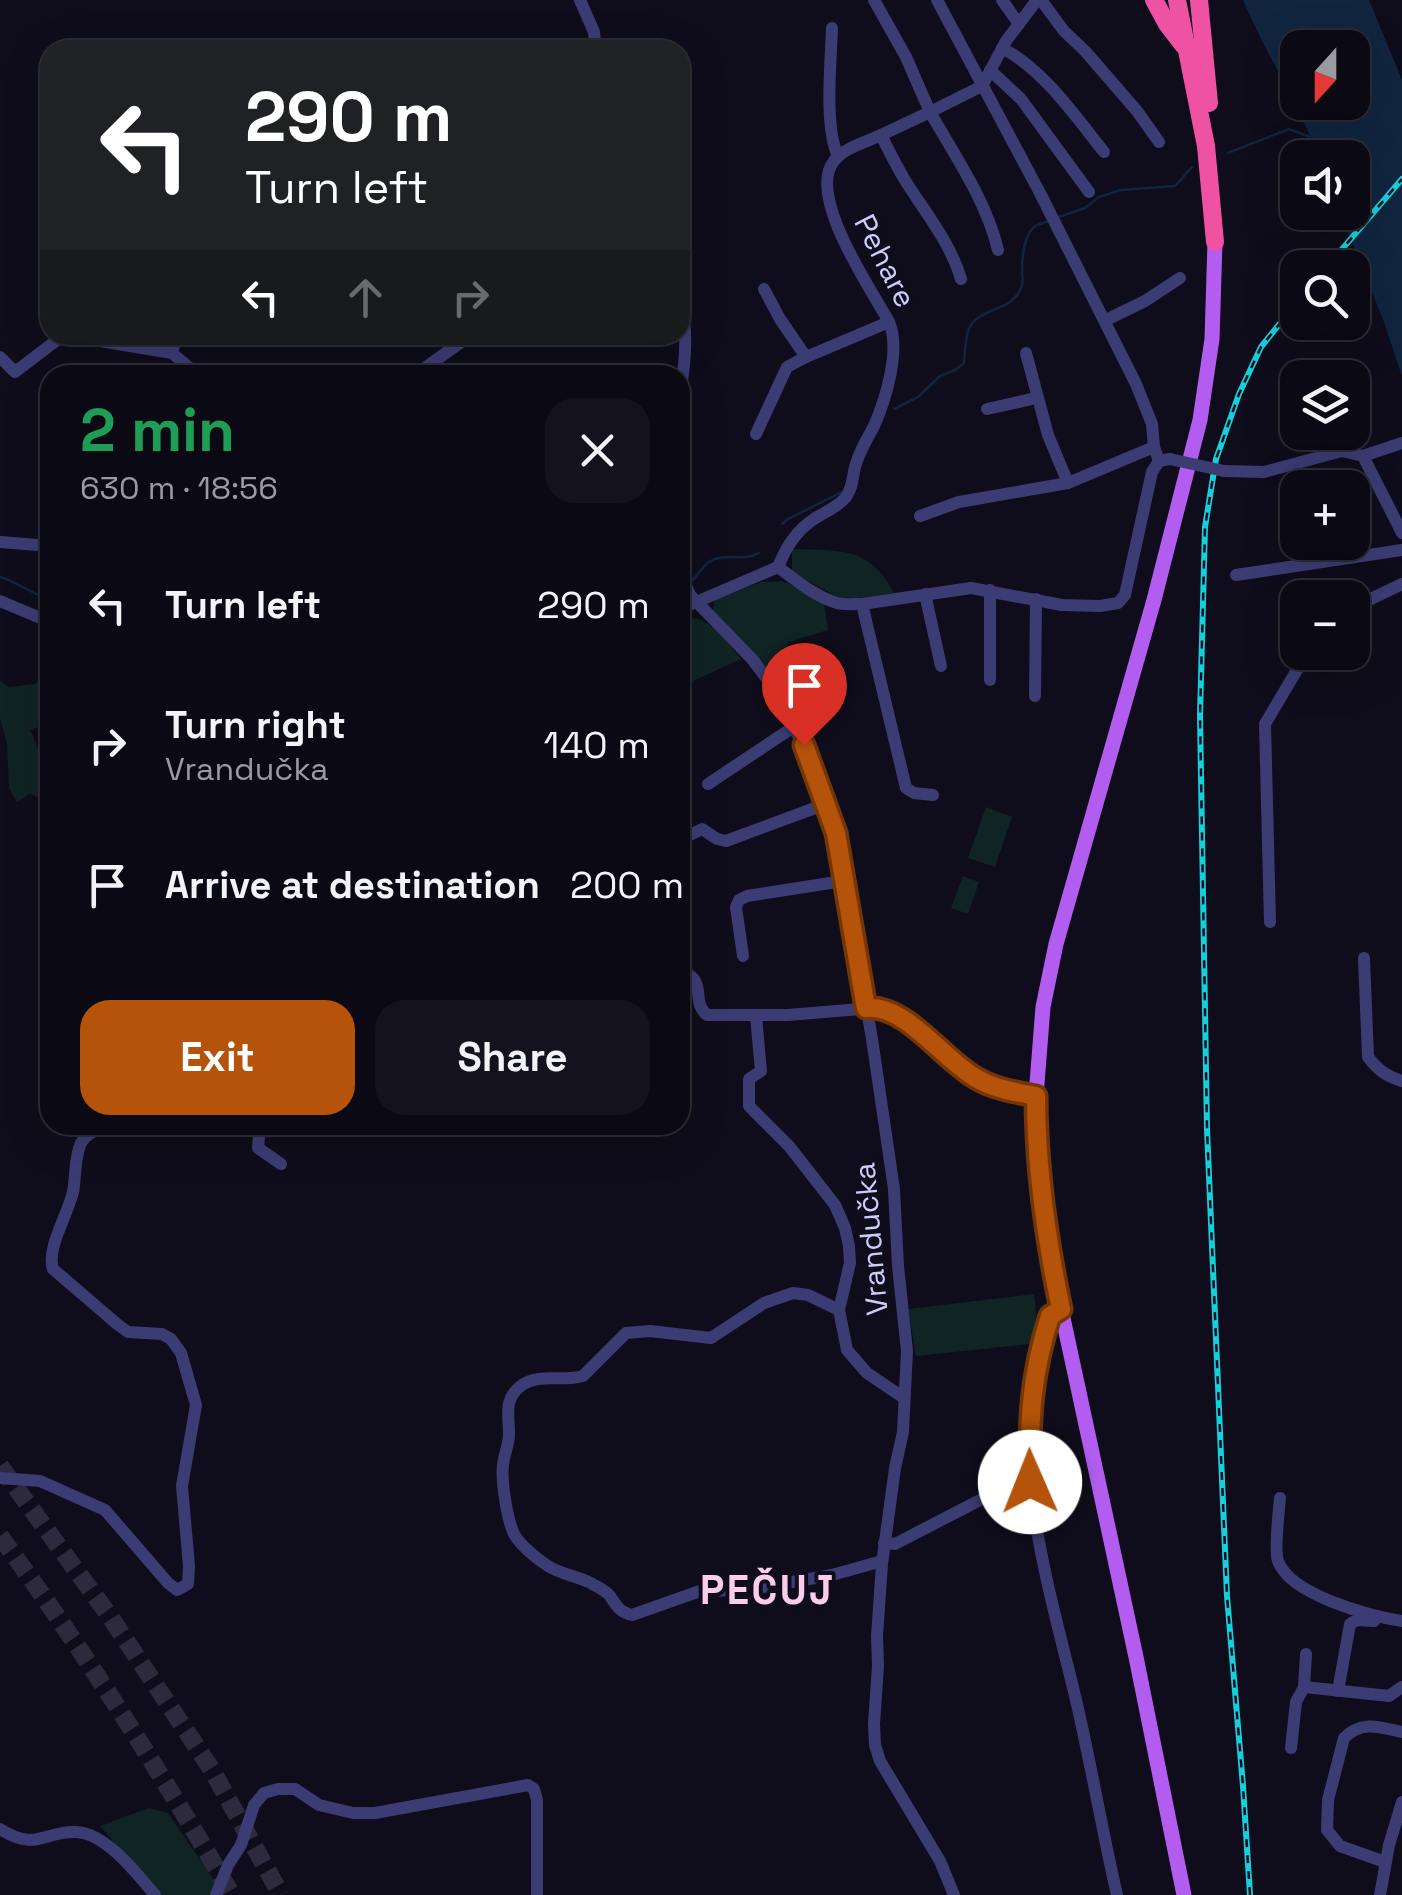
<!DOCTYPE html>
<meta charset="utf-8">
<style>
body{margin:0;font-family:"Space Grotesk",sans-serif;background:#14131d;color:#f1f3f6;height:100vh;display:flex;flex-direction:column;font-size:38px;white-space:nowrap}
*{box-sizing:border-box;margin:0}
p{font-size:32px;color:#9a9aa0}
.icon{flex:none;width:55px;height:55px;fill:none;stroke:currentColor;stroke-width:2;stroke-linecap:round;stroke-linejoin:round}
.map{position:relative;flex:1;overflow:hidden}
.details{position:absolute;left:40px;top:365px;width:650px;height:770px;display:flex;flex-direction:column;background:#0b0a14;border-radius:30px;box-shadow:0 10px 40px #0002,0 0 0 2px #2b2b34}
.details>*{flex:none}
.guide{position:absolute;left:40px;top:40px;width:650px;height:305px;border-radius:30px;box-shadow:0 10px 40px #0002,0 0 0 2px #2b2b34;background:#202124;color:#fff;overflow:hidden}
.needle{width:65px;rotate:201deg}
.controls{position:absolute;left:1280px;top:30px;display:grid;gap:20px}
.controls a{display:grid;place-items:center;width:90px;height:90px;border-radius:20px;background:#0b0a14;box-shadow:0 10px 40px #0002,0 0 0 2px #2b2b34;font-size:50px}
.pin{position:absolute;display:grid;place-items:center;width:85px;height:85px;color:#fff;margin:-102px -42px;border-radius:50% 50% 50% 0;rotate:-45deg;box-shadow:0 0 10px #0007}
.pin .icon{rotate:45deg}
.me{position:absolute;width:110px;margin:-55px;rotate:359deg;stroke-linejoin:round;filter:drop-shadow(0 0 8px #0008)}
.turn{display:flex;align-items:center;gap:35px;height:210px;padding:0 40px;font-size:45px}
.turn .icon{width:130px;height:130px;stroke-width:2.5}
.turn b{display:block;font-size:70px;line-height:85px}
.lanes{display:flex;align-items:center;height:95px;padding:0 40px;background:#0003;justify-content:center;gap:50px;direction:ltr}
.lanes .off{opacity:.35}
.round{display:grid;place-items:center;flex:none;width:105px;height:105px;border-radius:30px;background:#14131d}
.summary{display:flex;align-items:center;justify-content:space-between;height:170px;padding:0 40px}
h1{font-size:60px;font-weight:700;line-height:75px;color:#1e9e55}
.button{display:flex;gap:20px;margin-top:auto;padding:20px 40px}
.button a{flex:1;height:115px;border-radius:30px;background:#b45309;color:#fff;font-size:40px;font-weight:700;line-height:115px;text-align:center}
.button a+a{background:#14131d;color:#f1f3f6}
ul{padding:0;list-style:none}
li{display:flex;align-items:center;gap:30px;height:140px;padding:0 40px}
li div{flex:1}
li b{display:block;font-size:38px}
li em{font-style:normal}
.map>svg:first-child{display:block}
</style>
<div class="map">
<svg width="1402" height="1895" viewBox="0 0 1402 1895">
<rect width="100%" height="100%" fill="#0f0d1b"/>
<g fill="#102423">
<path d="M792,549C839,551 869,545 894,593L843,600L792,572Z"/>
<path d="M782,581L807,591L824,604L828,630L789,642L771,670L767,669L713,610L715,600L761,582Z"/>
<path d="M680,617C712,616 722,637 741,659L680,687Z"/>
<path d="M50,660V723L30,730C40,752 51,775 41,798L30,794L17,802L9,788L7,744L0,718V681L9,687L36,684Z"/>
<path d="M986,807L1012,817L995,867L968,858Z"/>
<path d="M963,876L979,882L968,914L951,908Z"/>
<path d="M1034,1294L1038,1330L1030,1344L916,1356L908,1309Z"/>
<path d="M149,1808L168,1813L218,1886L212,1895H161L100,1826Z"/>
</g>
<path fill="#11253f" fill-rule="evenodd" d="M1243,0H1369L1402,80V376L1384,322L1340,213L1352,212V158L1319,157C1298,103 1266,54 1243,0ZM1298,48H1352V102H1298Z"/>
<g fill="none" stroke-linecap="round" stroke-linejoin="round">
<g stroke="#11253f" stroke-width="2.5">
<path d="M1228,153L1289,129L1310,137"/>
<path d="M1056,218L1085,208L1099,197L1121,190L1175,186L1192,167"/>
<path d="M894,409L918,397L940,376L955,370L964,363C965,353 965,341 968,331C977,306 1012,313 1021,288C1024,282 1022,279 1022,272C1022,259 1023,237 1034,227C1038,224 1044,223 1049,221"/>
<path d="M782,524L788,519L842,492"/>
<path d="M0,577L9,580L50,601"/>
<path d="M691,582C697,576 702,567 709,562C724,552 744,562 759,553"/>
</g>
<g stroke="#2c2a3c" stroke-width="18" stroke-dasharray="18 9" stroke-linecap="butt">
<path d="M0,1466L111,1618L212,1770L281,1895"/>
<path d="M0,1536C85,1652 160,1771 232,1895"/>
</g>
<g stroke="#3c3c75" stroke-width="12">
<path d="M580,0L594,32L596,50"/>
<path d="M874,0L906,57L930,112L881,135"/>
<path d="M937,0L1040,193L1136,384L1152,424L1154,447L1159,461"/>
<path d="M1002,0L1019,24"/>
<path d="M1041,0L1064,31L1085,51L1137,111L1159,142"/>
<path d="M832,28C831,61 824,127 838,156"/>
<path d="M1002,48C1044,70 1075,116 1104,152"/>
<path d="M990,70L1021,99L1089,192"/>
<path d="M998,250C986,200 955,156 930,112L982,86L1006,41L1037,0"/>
<path d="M764,289L780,319L806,357"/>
<path d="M680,290C687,331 687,353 680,393"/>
<path d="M1106,320L1145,301L1180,278"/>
<path d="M172,353L177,335"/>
<path d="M1026,353L1048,435L1068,483"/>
<path d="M0,357L15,372L57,340L70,336L172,353L198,375"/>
<path d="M415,375L471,335"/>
<path d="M987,409L1036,398"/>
<path d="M756,434L787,367L806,357L889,322"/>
<path d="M1363,456L1402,443"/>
<path d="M1224,471L1264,472L1342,451L1363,456L1402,533"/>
<path d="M920,516L959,502L1068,483L1154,447"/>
<path d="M0,542L50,546"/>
<path d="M778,567C786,547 796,531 814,519C825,512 838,507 846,497C854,487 852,472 857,461C861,448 868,438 874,426C886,399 901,349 889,322C871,289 806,195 834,161C844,148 866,142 881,135C888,149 895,163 903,177C923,210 950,241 961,279"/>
<path d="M778,567C795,580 816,597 837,603C844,605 854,604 862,604L971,588L1062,605L1100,606L1118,603L1125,595L1152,472L1159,461L1170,459"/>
<path d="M680,571L690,595L752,659L771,684L803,745L836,833L872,1039L894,1189L898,1266L907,1351L903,1432L895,1468L882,1564L877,1636L878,1666L874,1724L875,1745L880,1761L940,1861L954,1895"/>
<path d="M1236,575L1402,550"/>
<path d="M990,590V680"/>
<path d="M925,594L941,666"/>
<path d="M0,601L50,622"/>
<path d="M862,604L906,788L914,793L933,795"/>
<path d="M1352,608L1402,584"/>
<path d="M680,609L778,567"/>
<path d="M1035,696L1036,599"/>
<path d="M708,784L795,726"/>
<path d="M680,840L702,829L717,839L726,841L826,804"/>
<path d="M1270,922L1265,724L1297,670L1311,652"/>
<path d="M743,956L736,907L739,900L747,896L843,881"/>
<path d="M1364,958L1368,1057C1378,1070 1386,1076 1402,1081"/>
<path d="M680,971C709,979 690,1002 707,1015H788L873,1008C907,1014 931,1043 956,1065C979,1084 1007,1091 1036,1096"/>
<path d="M756,1016L761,1071L749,1079V1106L789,1146L835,1205L845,1228L849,1246L850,1263L839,1310L847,1350L867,1373L904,1398"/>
<path d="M260,1125L258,1148L281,1164"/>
<path d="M1061,1309L1050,1316C1044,1333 1038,1350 1035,1367C1014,1480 1050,1591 1076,1700C1091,1764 1102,1830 1117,1895"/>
<path d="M839,1310L808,1295L793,1293L764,1303L711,1338L650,1331L626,1333L583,1376C563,1382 540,1373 522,1385C503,1399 509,1414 509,1434C509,1445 504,1454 503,1465C501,1481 507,1519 514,1534C520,1545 537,1559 548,1566C560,1574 577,1576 591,1583C597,1587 605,1590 610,1596C617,1606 619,1612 632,1615L700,1591L745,1590L775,1585L832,1575L882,1561"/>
<path d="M0,1478L40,1481L105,1510L168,1583L177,1590L188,1584L189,1566L182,1486L196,1405L181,1353L171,1339L162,1334L128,1332L117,1324L53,1269C46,1249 68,1214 73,1192C76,1177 74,1158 81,1143C86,1134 97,1129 107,1125"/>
<path d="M1280,1498C1279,1511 1274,1550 1278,1561C1290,1595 1370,1616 1402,1621"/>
<path d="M884,1543L895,1544L1009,1485L1030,1482"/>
<path d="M1304,1687L1389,1696L1402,1687"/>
<path d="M1338,1691L1350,1624L1357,1620L1374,1621"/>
<path d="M1291,1748L1296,1702L1304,1687L1306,1654"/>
<path d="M0,1829C37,1852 43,1831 76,1832C106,1833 137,1874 155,1895"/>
<path d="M1385,1862L1340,1846L1327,1830L1328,1800L1344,1738C1361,1720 1380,1727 1402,1732"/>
<path d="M216,1895L228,1865L241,1845L254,1805L264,1793L278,1789H295L319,1805L353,1813H375L528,1785L534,1789L537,1800V1895"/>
<path d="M1380,1895L1389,1845L1402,1802"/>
</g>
<path stroke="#b35df0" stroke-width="15" d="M1184,1895L1136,1657L1049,1253L1039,1171L1036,1096L1043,1007L1056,944L1154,600L1200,420L1212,339L1215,242"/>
<g stroke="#ef52a3" stroke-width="18">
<path d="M1154,0L1167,24L1184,46"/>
<path d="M1177,0L1206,146L1215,242"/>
<path d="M1199,0L1209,103"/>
</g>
<g stroke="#15d0dc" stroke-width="6">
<g id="rail">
<path d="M1326,268L1402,179"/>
<path d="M1250,1895L1243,1786L1227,1596L1207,1129L1200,716L1205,527L1216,459L1239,394L1261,347L1298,301"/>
</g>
</g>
<use href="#rail" stroke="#0f0d1b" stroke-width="2.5" stroke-dasharray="8" stroke-linecap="butt"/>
<path stroke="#3c3c75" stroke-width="12" d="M1170,459L1224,471"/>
</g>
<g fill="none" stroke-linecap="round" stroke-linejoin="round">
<g stroke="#753606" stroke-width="25">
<path id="route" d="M804,745L836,833L866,1008C906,1004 943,1060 976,1078C994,1089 1015,1092 1036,1096C1036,1168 1046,1238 1061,1309L1050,1316C1031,1376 1029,1419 1030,1482"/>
</g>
<use href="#route" stroke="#b45309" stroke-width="18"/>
</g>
<g text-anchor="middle" stroke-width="8" stroke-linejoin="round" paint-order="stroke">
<g font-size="30" fill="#cfcbfa" stroke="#0f0d1b">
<text transform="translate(885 261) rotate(63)" y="10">Pehare</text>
<text transform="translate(871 1239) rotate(-95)" y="10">Vrandučka</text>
</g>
<g font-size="40" font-weight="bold" letter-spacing="2.5" fill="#facdeb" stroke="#0f0d1b">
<text x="768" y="1604">PEČUJ</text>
</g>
</g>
</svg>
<div class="controls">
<a><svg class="needle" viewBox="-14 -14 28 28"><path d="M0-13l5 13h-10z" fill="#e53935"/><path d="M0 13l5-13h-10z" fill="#9a9aa0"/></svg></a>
<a><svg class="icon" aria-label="sound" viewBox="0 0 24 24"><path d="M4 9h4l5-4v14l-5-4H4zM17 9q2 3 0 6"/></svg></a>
<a><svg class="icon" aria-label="search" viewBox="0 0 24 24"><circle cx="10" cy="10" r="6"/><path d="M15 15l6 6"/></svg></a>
<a><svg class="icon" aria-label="layers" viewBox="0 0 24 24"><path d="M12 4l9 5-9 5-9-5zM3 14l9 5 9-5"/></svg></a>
<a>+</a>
<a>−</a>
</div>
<div class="pin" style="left:804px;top:745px;background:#d93025"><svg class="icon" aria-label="arrive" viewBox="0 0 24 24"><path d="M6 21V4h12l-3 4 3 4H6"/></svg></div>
<svg class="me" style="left:1030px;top:1482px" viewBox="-20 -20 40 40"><circle r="19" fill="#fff"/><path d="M0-13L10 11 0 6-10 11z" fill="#b45309"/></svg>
<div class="guide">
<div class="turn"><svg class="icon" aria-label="left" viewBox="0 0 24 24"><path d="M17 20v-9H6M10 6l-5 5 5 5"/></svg><div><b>290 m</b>Turn left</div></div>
<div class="lanes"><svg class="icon" aria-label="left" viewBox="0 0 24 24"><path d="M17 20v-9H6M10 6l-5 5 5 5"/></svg><svg class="icon off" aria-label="ahead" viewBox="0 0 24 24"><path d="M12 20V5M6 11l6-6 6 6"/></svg><svg class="icon off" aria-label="right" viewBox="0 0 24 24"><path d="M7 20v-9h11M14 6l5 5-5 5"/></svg></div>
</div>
<section class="details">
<div class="summary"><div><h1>2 min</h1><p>630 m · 18:56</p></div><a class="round"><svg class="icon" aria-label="close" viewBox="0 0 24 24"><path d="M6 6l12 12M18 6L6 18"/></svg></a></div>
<ul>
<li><svg class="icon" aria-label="left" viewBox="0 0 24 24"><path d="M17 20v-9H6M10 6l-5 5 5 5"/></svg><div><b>Turn left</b></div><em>290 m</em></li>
<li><svg class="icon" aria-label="right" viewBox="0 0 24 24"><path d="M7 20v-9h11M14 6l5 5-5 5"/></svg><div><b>Turn right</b><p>Vrandučka</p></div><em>140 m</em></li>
<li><svg class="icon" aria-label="arrive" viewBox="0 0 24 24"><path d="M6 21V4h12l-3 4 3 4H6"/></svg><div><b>Arrive at destination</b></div><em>200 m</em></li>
</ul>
<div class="button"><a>Exit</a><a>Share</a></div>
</section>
</div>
